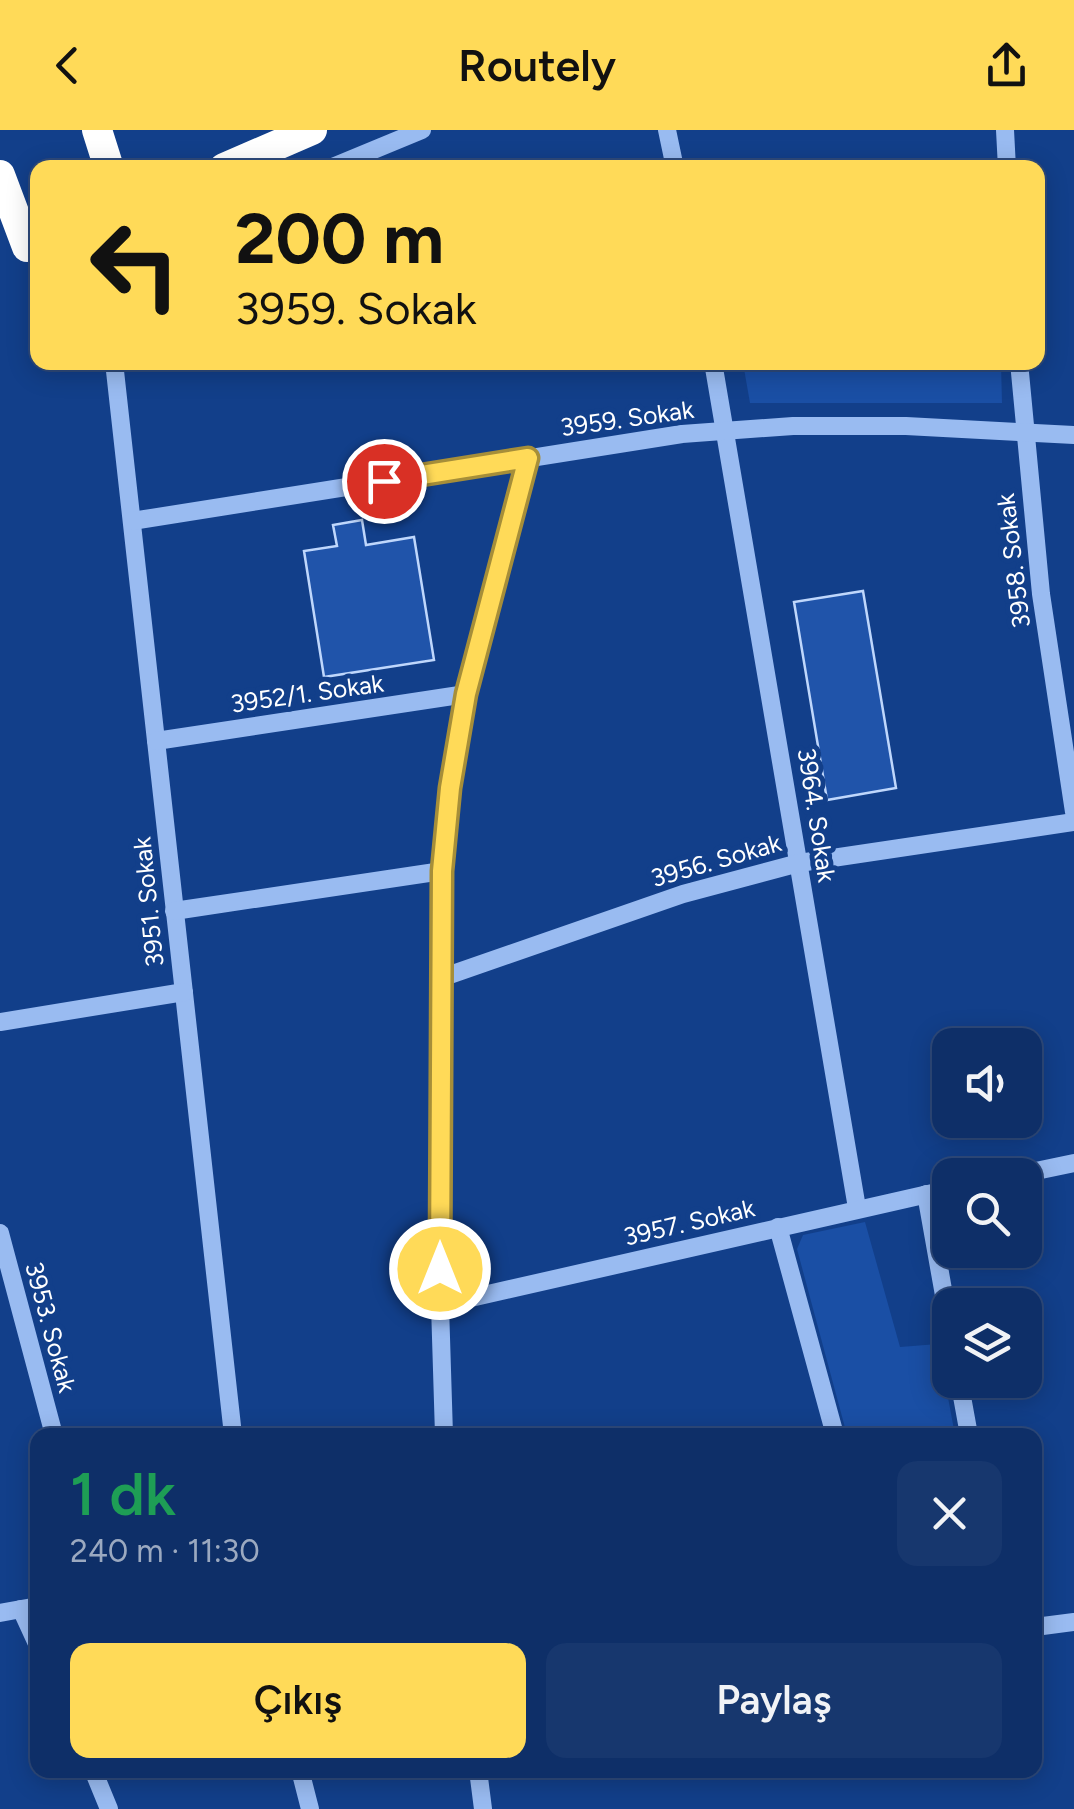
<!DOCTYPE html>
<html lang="tr">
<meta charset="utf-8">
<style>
body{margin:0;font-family:Figtree,sans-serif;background:#17376e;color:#f1f3f6;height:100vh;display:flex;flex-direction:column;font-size:38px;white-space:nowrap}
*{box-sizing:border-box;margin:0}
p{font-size:32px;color:#9ba9c0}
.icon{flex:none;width:55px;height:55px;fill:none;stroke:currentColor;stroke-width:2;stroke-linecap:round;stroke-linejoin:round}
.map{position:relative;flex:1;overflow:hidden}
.drawer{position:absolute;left:30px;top:1298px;width:1012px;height:350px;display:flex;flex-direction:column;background:#0e2f68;border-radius:20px;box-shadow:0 5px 25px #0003,0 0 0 2px #2e4a7c}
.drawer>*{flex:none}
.guide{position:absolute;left:30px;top:30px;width:1015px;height:210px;border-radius:20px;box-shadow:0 5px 25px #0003,0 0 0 2px #2e4a7c;background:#ffda58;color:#111;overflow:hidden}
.buttons{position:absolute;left:932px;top:898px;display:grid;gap:20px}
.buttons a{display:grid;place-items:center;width:110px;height:110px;border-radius:20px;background:#0e2f68;box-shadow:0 5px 25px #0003,0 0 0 2px #2e4a7c;font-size:50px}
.pin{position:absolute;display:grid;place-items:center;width:85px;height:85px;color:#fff;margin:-42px;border:5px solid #fff;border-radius:50%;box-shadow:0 2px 10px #0007}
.me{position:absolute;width:110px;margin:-55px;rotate:0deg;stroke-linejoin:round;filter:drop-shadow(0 0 8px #0008)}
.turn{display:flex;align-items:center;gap:35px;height:210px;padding:0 40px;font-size:45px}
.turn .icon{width:130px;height:130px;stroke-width:2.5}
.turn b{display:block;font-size:70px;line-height:85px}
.round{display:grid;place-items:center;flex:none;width:105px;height:105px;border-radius:20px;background:#17376e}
.summary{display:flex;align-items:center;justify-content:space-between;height:170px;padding:0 40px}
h1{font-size:60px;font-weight:600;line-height:75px;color:#1e9e55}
.action{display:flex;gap:20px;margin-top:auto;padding:20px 40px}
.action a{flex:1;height:115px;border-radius:20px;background:#ffda58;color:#111;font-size:40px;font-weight:600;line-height:115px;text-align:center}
.action a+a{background:#17376e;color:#f1f3f6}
header{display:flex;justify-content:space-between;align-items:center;height:130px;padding:0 40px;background:#ffda58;color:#111;font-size:45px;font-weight:600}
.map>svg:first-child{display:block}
</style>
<header><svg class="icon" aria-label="back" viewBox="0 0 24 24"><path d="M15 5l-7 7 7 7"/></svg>Routely<svg class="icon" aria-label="share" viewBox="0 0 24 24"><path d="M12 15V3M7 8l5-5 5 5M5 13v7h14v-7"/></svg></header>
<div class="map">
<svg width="1074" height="1679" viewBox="0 0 1074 1679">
<rect width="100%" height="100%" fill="#123f8a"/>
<g fill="#1a4fa5">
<path d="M743,233H1001L1002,273H750Z"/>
<path d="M865,1092L900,1217L938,1214L955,1305H847L797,1119L803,1105Z"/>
</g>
<g fill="#2054aa" stroke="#bfd7fc" stroke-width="2.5">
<path d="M362,390L366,415L414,407L434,530L324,547L304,421L337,416L333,395Z"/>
<path d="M863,461L896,658L827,670L794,472Z"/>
</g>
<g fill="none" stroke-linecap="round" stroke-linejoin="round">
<g stroke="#99bbf1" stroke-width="18">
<path d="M667,0L675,38"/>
<path d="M1005,0L1007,38"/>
<path d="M330,38L422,0"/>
<path d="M114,232L233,1305"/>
<path d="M713,232L857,1078"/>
<path d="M1019,232L1041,464L1074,682"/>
<path d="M132,391L682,304L793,296H906L1074,305"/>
<path d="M156,611L466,564"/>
<path d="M174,781L442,741"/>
<path d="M441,848L683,764L799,733L1074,692"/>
<path d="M0,892L184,862"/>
<path d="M1017,1045L1074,1033"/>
<path d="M926,1064L950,1199"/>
<path d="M778,1097L835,1305"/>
<path d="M0,1103L54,1305"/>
<path d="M440,1175L950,1059"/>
<path d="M959,1250L969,1305"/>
<path d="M444,1305L440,1175L442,741L451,658L466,564L529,328"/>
<path d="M21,1479L38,1516"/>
<path d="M0,1483L38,1476"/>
<path d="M1035,1497L1074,1492"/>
<path d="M93,1640L109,1679"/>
<path d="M300,1640L310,1679"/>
<path d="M478,1640L483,1679"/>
</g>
<g stroke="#fff" stroke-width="30">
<path d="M97,0L109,38"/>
<path d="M224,38L312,0"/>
<path d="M0,45L27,117"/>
</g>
</g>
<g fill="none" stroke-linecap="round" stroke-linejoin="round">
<g stroke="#a68e39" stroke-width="25">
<path id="route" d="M384,351L528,328L466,564L450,658L442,741L440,1139"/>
</g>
<use href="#route" stroke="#ffda58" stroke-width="18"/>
</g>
<g text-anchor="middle" stroke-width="10" stroke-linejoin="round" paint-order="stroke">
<g font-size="25" fill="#fff" stroke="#123f8a">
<text transform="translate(627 288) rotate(-8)" y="9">3959. Sokak</text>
<text transform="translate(1013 431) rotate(-97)" y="9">3958. Sokak</text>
<text transform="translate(307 563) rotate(-8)" y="9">3952/1. Sokak</text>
<text transform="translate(817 685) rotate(81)" y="9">3964. Sokak</text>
<text transform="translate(716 730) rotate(-16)" y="9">3956. Sokak</text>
<text transform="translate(148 772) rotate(-96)" y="9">3951. Sokak</text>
<text transform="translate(689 1092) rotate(-13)" y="9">3957. Sokak</text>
<text transform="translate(51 1197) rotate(75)" y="9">3953. Sokak</text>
</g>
</g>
</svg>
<div class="buttons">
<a><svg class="icon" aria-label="sound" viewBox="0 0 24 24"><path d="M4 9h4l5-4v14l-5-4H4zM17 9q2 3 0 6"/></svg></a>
<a><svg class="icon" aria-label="search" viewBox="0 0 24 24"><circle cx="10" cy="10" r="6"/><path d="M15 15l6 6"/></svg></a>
<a><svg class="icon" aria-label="layers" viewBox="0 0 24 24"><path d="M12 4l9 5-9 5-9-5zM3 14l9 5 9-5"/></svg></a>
</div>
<div class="pin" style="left:384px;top:351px;background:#d93025"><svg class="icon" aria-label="arrive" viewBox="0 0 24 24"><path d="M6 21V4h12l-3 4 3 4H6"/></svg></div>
<svg class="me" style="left:440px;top:1139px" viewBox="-20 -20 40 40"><circle r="17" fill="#ffda58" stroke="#fff" stroke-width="3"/><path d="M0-11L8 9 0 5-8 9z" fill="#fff"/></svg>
<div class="guide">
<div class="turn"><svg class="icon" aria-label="left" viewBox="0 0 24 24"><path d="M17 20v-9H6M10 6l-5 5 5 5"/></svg><div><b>200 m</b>3959. Sokak</div></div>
</div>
<section class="drawer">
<div class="summary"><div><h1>1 dk</h1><p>240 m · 11:30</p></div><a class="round"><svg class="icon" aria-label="close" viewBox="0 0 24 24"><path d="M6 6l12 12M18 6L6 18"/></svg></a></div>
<div class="action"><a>Çıkış</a><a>Paylaş</a></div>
</section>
</div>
